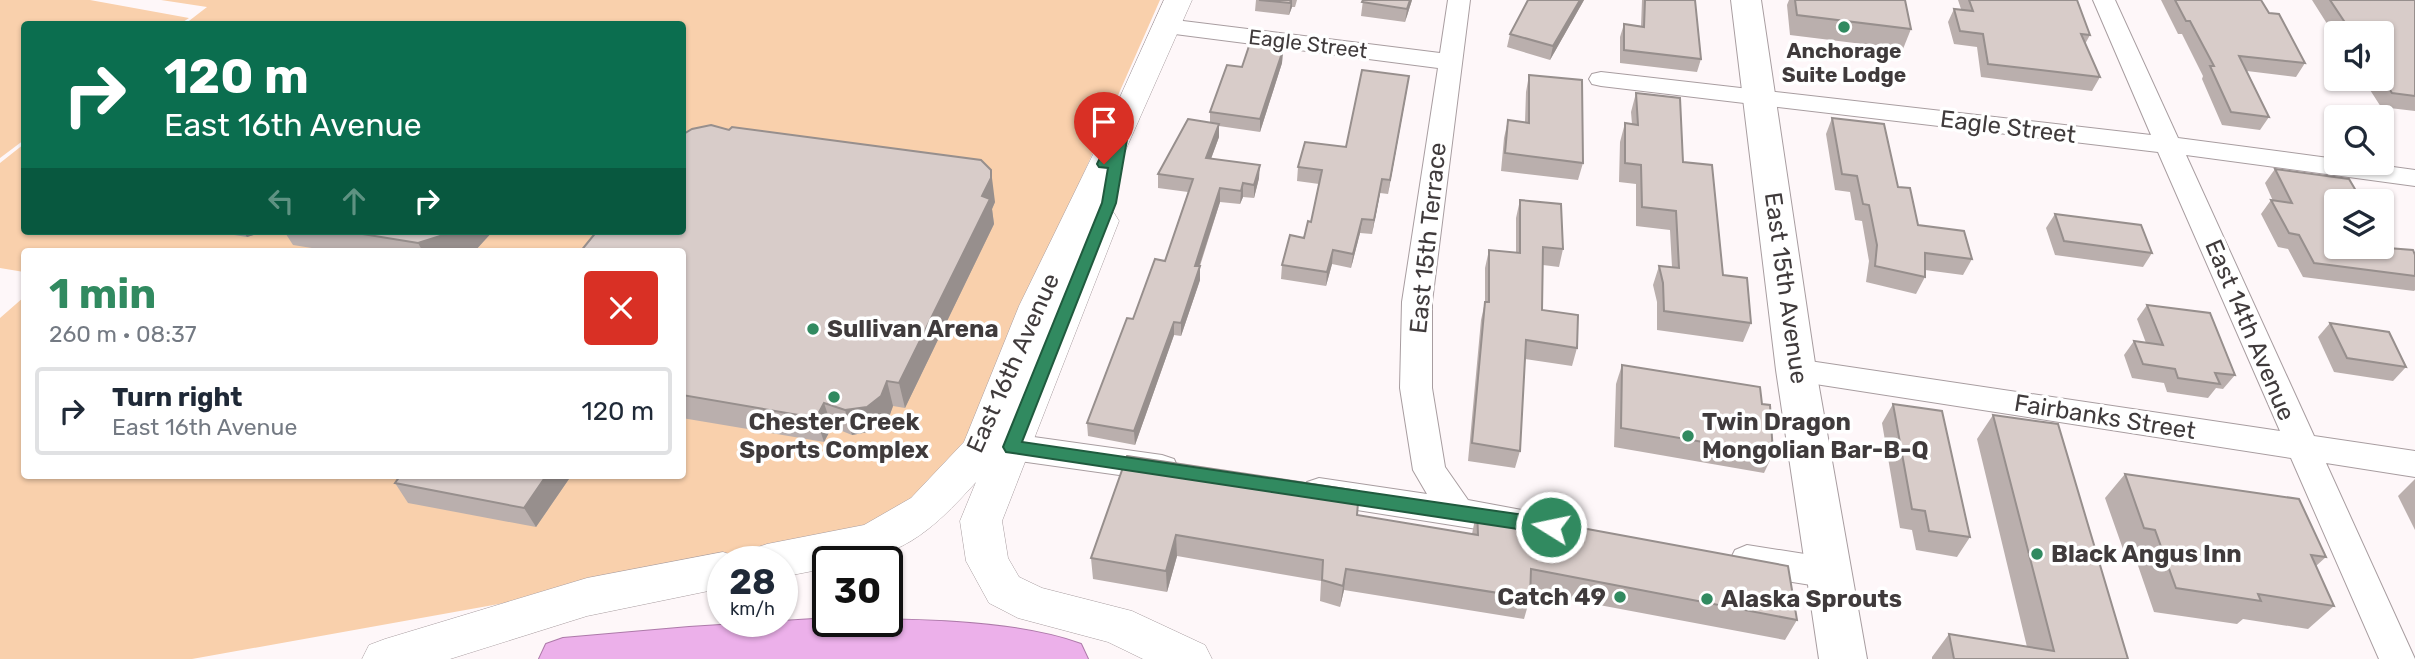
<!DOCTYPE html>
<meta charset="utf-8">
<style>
body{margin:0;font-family:Rubik,sans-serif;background:#f2f2f3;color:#1f2937;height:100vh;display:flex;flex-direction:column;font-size:26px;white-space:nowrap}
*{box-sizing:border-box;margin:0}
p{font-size:23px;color:#747a83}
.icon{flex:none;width:38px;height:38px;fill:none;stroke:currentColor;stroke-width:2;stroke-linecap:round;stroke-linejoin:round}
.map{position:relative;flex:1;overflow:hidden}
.drawer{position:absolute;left:21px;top:248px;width:665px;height:231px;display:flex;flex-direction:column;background:#fff;border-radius:7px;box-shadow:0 2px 5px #0004}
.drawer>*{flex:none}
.banner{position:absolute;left:21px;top:21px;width:665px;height:214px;border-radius:7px;box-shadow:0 2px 5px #0004;background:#0b6e4f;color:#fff;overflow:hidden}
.controls{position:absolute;left:2324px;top:21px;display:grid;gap:14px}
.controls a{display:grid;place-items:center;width:70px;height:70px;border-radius:7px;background:#fff;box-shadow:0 2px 5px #0004;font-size:35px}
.speed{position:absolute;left:707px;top:546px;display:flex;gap:14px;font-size:35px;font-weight:700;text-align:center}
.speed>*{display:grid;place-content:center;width:91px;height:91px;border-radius:50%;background:#fff;box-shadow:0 2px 5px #0004;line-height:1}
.speed small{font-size:18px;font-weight:400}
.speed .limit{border:4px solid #111;border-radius:10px;background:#fff;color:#111}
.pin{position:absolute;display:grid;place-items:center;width:60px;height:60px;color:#fff;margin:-72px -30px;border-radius:50% 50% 50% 0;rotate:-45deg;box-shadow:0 0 7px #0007}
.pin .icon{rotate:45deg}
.me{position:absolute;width:77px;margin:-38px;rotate:280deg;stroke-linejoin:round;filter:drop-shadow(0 0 5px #0008)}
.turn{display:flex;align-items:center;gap:24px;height:147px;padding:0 28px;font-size:32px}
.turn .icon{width:91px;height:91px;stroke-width:2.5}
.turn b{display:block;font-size:49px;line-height:60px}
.lanes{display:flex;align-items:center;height:66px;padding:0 28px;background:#0003;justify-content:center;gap:35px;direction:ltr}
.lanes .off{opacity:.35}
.round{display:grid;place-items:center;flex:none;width:74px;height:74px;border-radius:7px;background:#f2f2f3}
.overview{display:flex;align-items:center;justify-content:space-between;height:119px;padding:0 28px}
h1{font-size:42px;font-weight:700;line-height:52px;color:#318a60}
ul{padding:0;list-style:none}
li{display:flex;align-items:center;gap:21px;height:88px;margin:0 14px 10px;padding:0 14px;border:4px solid #e0e1e3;border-radius:7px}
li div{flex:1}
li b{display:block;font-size:26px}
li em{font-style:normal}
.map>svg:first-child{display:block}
</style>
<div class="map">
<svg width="2415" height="659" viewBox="0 0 2415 659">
<rect width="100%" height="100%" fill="#fef7f9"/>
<g fill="#f9d0ac">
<path d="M0,0H90L189,18L180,24H24V140L0,158Z"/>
<path d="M161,0H1160L928,527L736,562H723V564L192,659H0V318L24,297V476H682V252H24V272L0,268V163L24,144V231H682V24H185L207,7Z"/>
</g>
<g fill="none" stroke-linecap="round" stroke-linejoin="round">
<g stroke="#a89da0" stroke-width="2">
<g id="minor">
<path d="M1448,0H1470L1432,302V388L1445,467L1468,500L1527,511L1532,521L1527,531L1515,535L1319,504L1307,500L1302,491L1307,482L1319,478L1427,494L1413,470L1400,388L1402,302L1438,68L1167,33L1159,31L1155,26L1159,21L1167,19L1440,53Z"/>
<path d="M2093,0H2115L2178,138L2336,159V163H2364L2415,170V186L2186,155L2314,436L2415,451V477L2326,463L2415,659H2379L2291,458L1796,381L1785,378L1781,370L1785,362L1796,359L2280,431L2158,152L1601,86L1592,84L1589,79L1592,74L1601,72L2151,135Z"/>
<path d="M1012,434L1162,455L1174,459L1178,468L1174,477L1162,481L1012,460L1001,456L996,447L1001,438Z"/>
<path d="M1747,545L1830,558L1842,563L1847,573L1842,583L1830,588L1747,575L1735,570L1730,560L1735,550Z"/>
</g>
</g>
<g stroke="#a89da0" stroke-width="1">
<g id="tertiary">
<path d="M1164,0H1192L1099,210L1114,213L1119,221L1002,521L1008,558L1019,577L1042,588L1132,611L1205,645L1212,659H1143L1108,642L1018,618L989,603L966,561L960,521L976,482C931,532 898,562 828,562V568L782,577V562H746L752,549L767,544L864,525L911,498L964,442L1019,306L1106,128Z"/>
<path d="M723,552L738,557L741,562H723V588L587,616L450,659H362L369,645L385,639L587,578Z"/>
</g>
</g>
<g stroke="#a89da0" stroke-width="2">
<path id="secondary" d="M1731,0H1761L1816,370L1867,659H1819L1776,370Z"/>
</g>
<g stroke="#ad7aa9" stroke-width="2">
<path id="trunk" d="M814,619C889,619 1007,617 1081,644L1088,659H539L546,644L563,638L689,627Z"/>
</g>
<use href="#minor" fill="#fff" fill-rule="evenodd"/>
<use href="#tertiary" fill="#fff" fill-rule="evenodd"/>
<use href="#secondary" fill="#fff" fill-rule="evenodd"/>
<use href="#trunk" fill="#ecb0ea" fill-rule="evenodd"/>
</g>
<g fill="#baafad">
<path d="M1256,0H1297L1295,7H1292L1289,15L1255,11Z"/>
<path d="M1363,0H1412L1405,22L1361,16Z"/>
<path d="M1527,0H1584L1550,60L1507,47L1510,34L1527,3Z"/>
<path d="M1642,0H1695L1701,59L1697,72L1620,63V37L1624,24L1641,26Z"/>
<path d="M1789,0H1905L1911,29L1903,49L1790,35L1787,5Z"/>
<path d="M1958,0H2077L2090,35L2085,44L2100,77L2092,91L1981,77L1977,47L1954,44L1948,22L1954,9H1961Z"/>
<path d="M2161,0H2261L2269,13L2305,63L2296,77L2247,71L2269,117L2260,130L2222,125L2202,79L2203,76L2182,34H2178Z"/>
<path d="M2312,0H2415V111L2381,107L2363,79H2382V33H2336V38Z"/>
<path d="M1283,50L1282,63L1260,132L1219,126V137L1211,159L1259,178L1254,198L1243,197L1240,204L1220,202L1200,266V280L1181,336L1174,335L1135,445L1088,436L1087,423L1133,319L1165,261L1188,192L1158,188V174L1210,122V112L1242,67Z"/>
<path d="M1529,75L1583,163L1578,180L1501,171L1504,138L1508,120L1525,122L1526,92Z"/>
<path d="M1407,89L1388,194L1380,193L1372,234L1360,233L1351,268L1332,264L1326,286L1281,279L1282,265L1304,238L1311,222L1319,184L1297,181L1298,167L1346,147Z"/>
<path d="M1636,93L1683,162L1723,275L1751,323L1743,342L1657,330V302L1653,285L1659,266L1672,267L1670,230L1636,226V184L1619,182L1620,142L1625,123L1632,124L1631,112Z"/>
<path d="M1832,118L1898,187L1918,225L1972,259L1963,275L1925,270V277L1916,294L1866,282L1869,261L1862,221L1855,220L1850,192L1835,190L1826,134Z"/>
<path d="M2275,169L2388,248L2415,255V290L2414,291L2303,277L2288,249L2278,247L2261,214L2271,200L2273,201L2265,183Z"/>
<path d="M1520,200L1563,249L1559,267L1543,265L1542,310L1577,348L1572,366L1525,359L1520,451L1515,468L1468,461L1481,320L1485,302V268L1489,250L1516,253V218Z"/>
<path d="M995,202L992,209L994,224L905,408L893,406L888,420L873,431L852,435L832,427L824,442L682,418V252Z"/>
<path d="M2055,214L2152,253L2143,267L2055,255L2046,228Z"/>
<path d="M209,231H267L247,237Z"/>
<path d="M284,231H493L474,252H337L293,245Z"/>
<path d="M2147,305L2235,375L2223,389L2216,388L2208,398L2167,392L2164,383L2132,378L2124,355L2134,341L2146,343L2137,319Z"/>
<path d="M2330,323L2406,367L2393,381L2334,372L2318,337Z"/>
<path d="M1622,365L1762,404L1773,454L1764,473L1614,447L1616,384Z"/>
<path d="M1893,404L1970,537L1957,557L1916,550L1912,530L1900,528L1882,423Z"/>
<path d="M1993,415L2128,659H1932V657L1949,634L2027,647L1977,439Z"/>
<path d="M1127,456L1357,515L1472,534L1477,509L1532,522L1533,519L1797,620L1785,640L1530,592V598L1524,619L1344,590L1340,607L1320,601L1321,581L1177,556L1167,592L1093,579L1091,558Z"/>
<path d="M2125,474L2326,557L2316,566L2334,606L2308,629L2243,619L2237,624L2154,612L2134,554L2124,552L2105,498Z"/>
<path d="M400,476H571L536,527L408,503L395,483Z"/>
<path d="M2415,479V530L2398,496Z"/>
</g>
<g fill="#978f8d">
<path d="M1291,0H1292V7L1289,15Z"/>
<path d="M1410,0H1412L1405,22L1407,9Z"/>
<path d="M1580,0H1584L1550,60L1553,46Z"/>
<path d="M1283,50L1282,63L1260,132V119Z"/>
<path d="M1409,76L1407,89L1388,194L1390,180Z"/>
<path d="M1219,124V137L1206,172V158Z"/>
<path d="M1260,165L1259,178L1254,198V185Z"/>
<path d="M991,170L995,202L992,209L994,224L905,408L899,383L982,196Z"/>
<path d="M1382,179L1380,193L1372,234L1374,220Z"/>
<path d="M1243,183V197L1240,204L1241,191Z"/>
<path d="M1220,188V202L1195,279V266Z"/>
<path d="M1362,219L1360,233L1351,268L1353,254Z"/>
<path d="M243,231H267L247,237Z"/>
<path d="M456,231H493L474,252H423L418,243Z"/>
<path d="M1333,250L1332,264L1326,286L1327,272Z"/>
<path d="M1200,266V280L1181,336V323Z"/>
<path d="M1174,322V335L1135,445L1134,431Z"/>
<path d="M887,381L893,406L888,420L873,431L852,435L845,410Z"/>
<path d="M824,403L832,427L824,442L816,418Z"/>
<path d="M546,476H571L536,527L524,508Z"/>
<path d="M1176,535L1177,556L1167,592L1166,571Z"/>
<path d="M1346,569L1344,590L1340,607L1343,586Z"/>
</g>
<g fill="#d8ccc9" stroke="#978f8d" stroke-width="2">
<path d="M1259,0H1291L1290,3Z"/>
<path d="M1363,0H1410L1407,9L1362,2Z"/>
<path d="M1528,0H1580L1553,46L1510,34Z"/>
<path d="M1645,0H1695L1701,59L1624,50V24L1644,27Z"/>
<path d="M1795,0H1905L1911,29L1797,15Z"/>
<path d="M1969,0H2077L2090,35L2081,34L2100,77L1988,64L1983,34L1960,31L1954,9L1973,11Z"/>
<path d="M2175,0H2261L2269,13L2279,14L2305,63L2239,56L2269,117L2231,112L2210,66H2214L2190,21H2186Z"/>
<path d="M2330,0H2415V96L2392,93L2382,78V33H2352Z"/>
<path d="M1249,46L1283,50L1260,119L1210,112L1227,65L1242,67Z"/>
<path d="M1362,70L1409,76L1390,180L1382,179L1374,220L1362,219L1353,254L1333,250L1327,272L1282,265L1290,235L1304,238L1308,221L1311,222L1322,170L1298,167L1305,142L1346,147Z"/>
<path d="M1529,75L1582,80L1583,163L1505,153L1508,120L1529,123Z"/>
<path d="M1636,93L1680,98L1683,162L1712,165L1723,275L1747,278L1751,323L1664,311L1663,283L1659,266L1679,268L1676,211L1642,207L1641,165L1625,163V123L1638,125Z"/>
<path d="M1832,118L1884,124L1898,187L1910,188L1918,225L1964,231L1972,259L1925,253V277L1875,266L1877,245L1869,205L1863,204L1857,176L1842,174Z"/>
<path d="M1188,119L1219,124L1206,158L1260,165L1254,185L1243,183L1241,191L1220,188L1195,266H1200L1181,323L1174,322L1134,431L1087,423L1127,318L1133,319L1155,259L1165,261L1193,179L1158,174Z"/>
<path d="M711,125L729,130L732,127L981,160L991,170V178L982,196L990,199L899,383L887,381L881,396L867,407L845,410L824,403L816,418L682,395V252H580L597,231H682V135L692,129Z"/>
<path d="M2275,169L2349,179L2362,201H2336V247H2382V236L2388,248L2413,250L2415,255V276L2314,263L2299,235L2289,233L2271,200L2292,203Z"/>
<path d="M1520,200L1561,204L1563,249L1543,247L1542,310L1578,315L1577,348L1526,340L1520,451L1472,443L1485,302H1489V250L1520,253Z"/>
<path d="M2055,214L2141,225L2152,253L2064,241Z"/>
<path d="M344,231H456L418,243Z"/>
<path d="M2147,305L2210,313L2235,375L2215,373L2220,384L2178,378L2175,369L2143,364L2134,341L2163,345Z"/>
<path d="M2330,323L2389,332L2406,367L2347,358Z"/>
<path d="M1622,365L1760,387L1762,404L1770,405L1773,454L1621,428Z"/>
<path d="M1893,404L1942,411L1970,537L1929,531L1925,511L1912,509Z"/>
<path d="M1993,415L2058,424L2128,659H1954L1949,634L2054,651Z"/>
<path d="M1127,456L1359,491L1357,515L1478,535L1477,509L1533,522V519L1788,566L1797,620L1531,569L1530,598L1346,569L1343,586L1322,580L1323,560L1176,535L1166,571L1091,558Z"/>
<path d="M2125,474L2299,499L2326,557L2311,555L2334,606L2258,594L2261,601L2176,588L2155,530L2144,528Z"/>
<path d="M400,476H546L524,508L395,483Z"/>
</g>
<path fill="#318a60" stroke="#205a3e" stroke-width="2" d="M1122,124L1129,128L1116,203L1022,442L1551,519L1557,521L1560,527L1557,532L1551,534L1006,452L1003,447L1102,203L1108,168L1099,167L1097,164L1115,128Z"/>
<g fill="#318a60" stroke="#fff" stroke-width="2.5">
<circle cx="1844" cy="27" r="7"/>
<circle cx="813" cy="329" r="7"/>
<circle cx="834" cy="397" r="7"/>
<circle cx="1688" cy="436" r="7"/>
<circle cx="2037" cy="554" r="7"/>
<circle cx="1620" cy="597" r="7"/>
<circle cx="1707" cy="599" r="7"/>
</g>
<g text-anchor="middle" stroke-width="7" stroke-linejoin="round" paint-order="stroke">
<g font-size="21" fill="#403b3c" stroke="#fff">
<text transform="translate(1308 44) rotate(7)" y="7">Eagle Street</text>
</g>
<g font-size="21" font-weight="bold" fill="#403b3c" stroke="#fff">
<text x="1844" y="58">Anchorage<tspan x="1844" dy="24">Suite Lodge</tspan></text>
</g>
<g font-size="24" fill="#403b3c" stroke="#fff">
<text transform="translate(2008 127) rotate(7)" y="8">Eagle Street</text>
<text transform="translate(1428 238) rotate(-84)" y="8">East 15th Terrace</text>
<text transform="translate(1786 288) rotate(82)" y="8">East 15th Avenue</text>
<text transform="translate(2250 330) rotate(67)" y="8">East 14th Avenue</text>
<text transform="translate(1013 363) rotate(-66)" y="8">East 16th Avenue</text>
<text transform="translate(2105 417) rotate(9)" y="8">Fairbanks Street</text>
</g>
<g font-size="24" font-weight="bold" fill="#403b3c" stroke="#fff" text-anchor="start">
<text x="827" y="337">Sullivan Arena</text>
<text x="834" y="430" text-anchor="middle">Chester Creek<tspan x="834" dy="28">Sports Complex</tspan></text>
<text x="1702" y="430">Twin Dragon<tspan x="1702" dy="28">Mongolian Bar-B-Q</tspan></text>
<text x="2051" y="562">Black Angus Inn</text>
<text x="1606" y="605" text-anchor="end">Catch 49</text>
<text x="1721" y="607">Alaska Sprouts</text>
</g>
</g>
</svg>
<div class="controls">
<a><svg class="icon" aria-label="sound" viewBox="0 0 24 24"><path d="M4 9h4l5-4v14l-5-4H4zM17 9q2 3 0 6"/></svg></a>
<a><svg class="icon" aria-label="search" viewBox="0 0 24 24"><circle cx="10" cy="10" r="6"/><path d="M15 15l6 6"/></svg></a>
<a><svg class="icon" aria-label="layers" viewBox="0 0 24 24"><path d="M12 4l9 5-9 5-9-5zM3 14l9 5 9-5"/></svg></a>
</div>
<div class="speed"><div>28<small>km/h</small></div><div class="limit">30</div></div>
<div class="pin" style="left:1104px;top:164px;background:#d93025"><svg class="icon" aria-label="arrive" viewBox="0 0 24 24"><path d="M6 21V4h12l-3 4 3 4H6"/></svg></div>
<svg class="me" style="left:1551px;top:527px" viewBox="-20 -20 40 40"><circle r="17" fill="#318a60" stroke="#fff" stroke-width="3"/><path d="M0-11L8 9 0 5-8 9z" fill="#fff"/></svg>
<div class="banner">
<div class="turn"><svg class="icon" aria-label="right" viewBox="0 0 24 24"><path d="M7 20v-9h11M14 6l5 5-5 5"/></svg><div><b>120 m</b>East 16th Avenue</div></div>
<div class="lanes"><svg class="icon off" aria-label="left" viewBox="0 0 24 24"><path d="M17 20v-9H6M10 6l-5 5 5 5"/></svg><svg class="icon off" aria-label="ahead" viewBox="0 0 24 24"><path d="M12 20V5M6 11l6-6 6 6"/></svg><svg class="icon" aria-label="right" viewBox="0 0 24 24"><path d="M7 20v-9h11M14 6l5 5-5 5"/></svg></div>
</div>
<section class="drawer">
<div class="overview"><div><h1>1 min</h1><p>260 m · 08:37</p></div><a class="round" style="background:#d93025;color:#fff"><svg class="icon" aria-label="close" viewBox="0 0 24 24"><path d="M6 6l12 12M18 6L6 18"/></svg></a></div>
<ul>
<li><svg class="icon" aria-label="right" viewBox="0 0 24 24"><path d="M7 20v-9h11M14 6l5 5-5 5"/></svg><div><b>Turn right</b><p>East 16th Avenue</p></div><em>120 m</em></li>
</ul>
</section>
</div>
